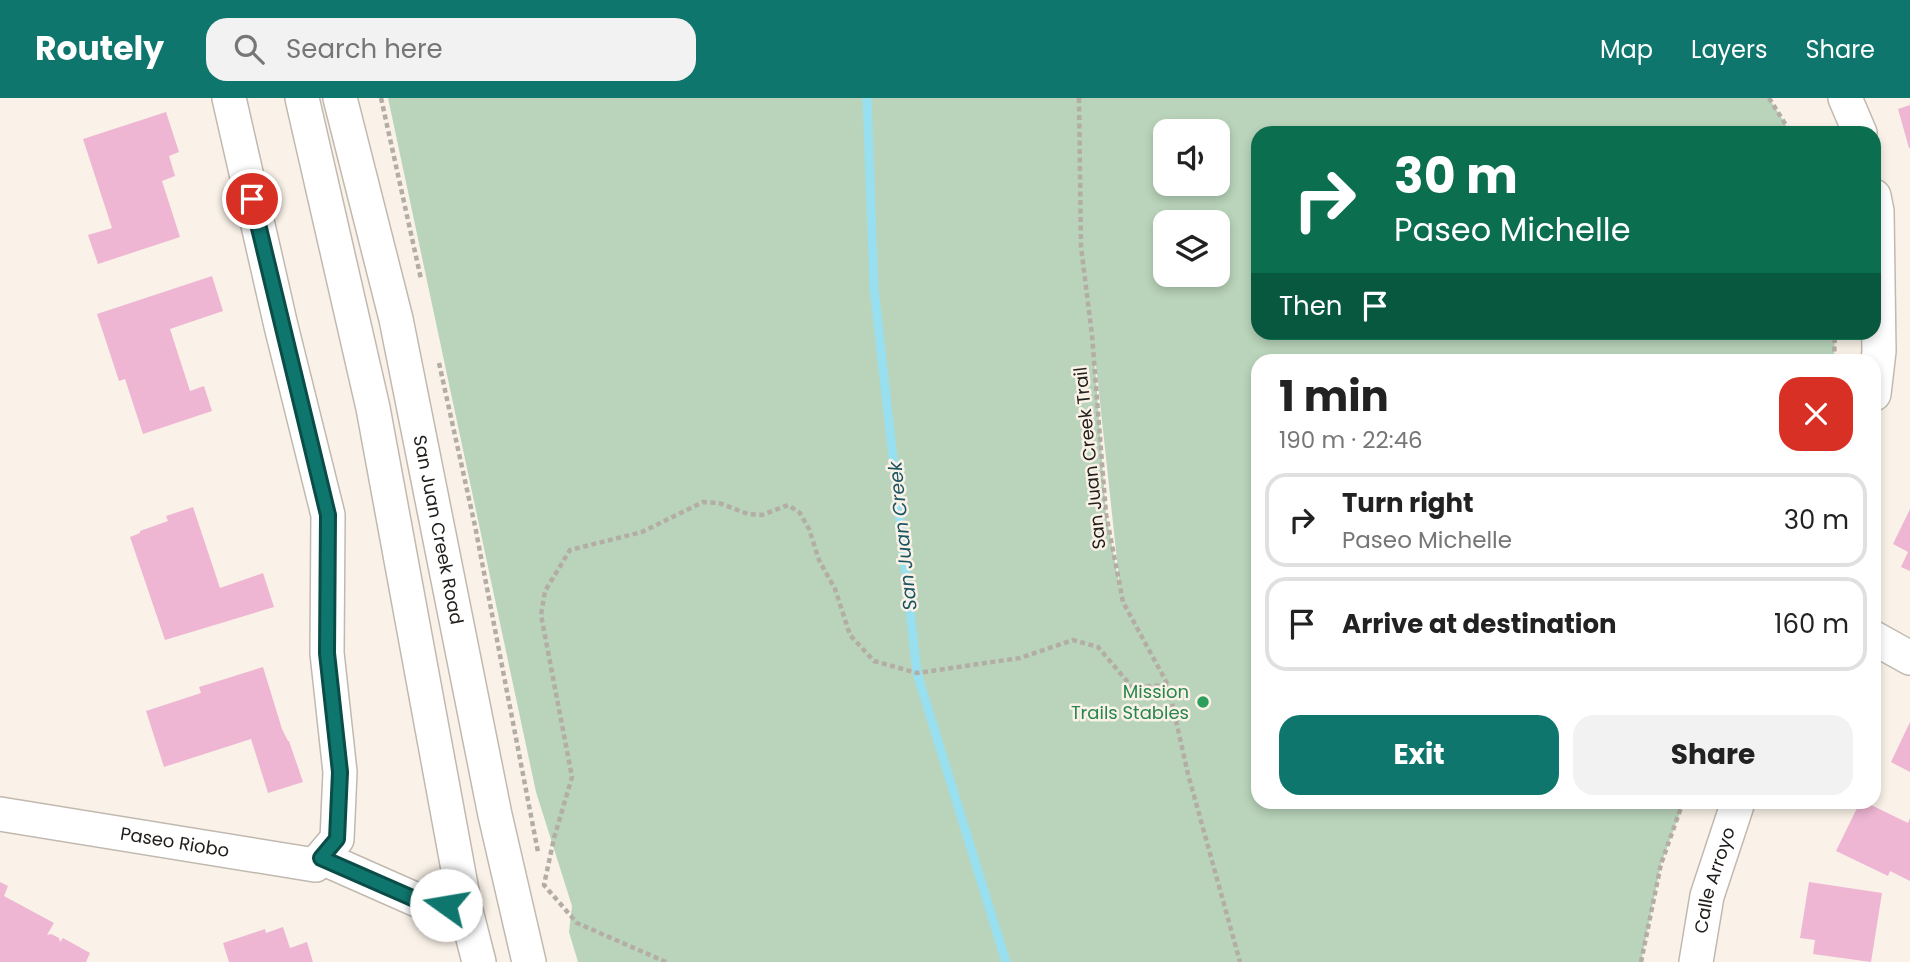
<!DOCTYPE html>
<meta charset="utf-8">
<style>
body{margin:0;font-family:Poppins,sans-serif;background:#f2f2f2;color:#222;height:100vh;display:flex;flex-direction:column;font-size:26px;white-space:nowrap}
*{box-sizing:border-box;margin:0}
p{font-size:23px;color:#767676}
.icon{flex:none;width:38px;height:38px;fill:none;stroke:currentColor;stroke-width:2;stroke-linecap:round;stroke-linejoin:round}
.map{position:relative;flex:1;overflow:hidden}
.drawer{position:absolute;left:1251px;top:256px;width:630px;height:455px;display:flex;flex-direction:column;background:#fff;border-radius:21px;box-shadow:0 4px 10px #0003}
.drawer>*{flex:none}
.top-card{position:absolute;left:1251px;top:28px;width:630px;height:214px;border-radius:21px;box-shadow:0 4px 10px #0003;background:#0b6e4f;color:#fff;overflow:hidden}
.fabs{position:absolute;left:1153px;top:21px;display:grid;gap:14px}
.fabs a{display:grid;place-items:center;width:77px;height:77px;border-radius:14px;background:#fff;box-shadow:0 4px 10px #0003;font-size:35px}
.pin{position:absolute;display:grid;place-items:center;width:60px;height:60px;color:#fff;margin:-30px;border:4px solid #fff;border-radius:50%;box-shadow:0 2px 7px #0007}
.me{position:absolute;width:77px;margin:-38px;rotate:283deg;stroke-linejoin:round;filter:drop-shadow(0 0 5px #0008)}
.turn{display:flex;align-items:center;gap:24px;height:147px;padding:0 28px;font-size:32px}
.turn .icon{width:91px;height:91px;stroke-width:2.5}
.turn b{display:block;font-size:49px;line-height:60px}
.then{display:flex;align-items:center;height:66px;padding:0 28px;background:#0003;gap:14px;font-size:26px}
.round{display:grid;place-items:center;flex:none;width:74px;height:74px;border-radius:21px;background:#f2f2f2}
.overview{display:flex;align-items:center;justify-content:space-between;height:119px;padding:0 28px}
h1{font-size:42px;font-weight:700;line-height:52px}
.action{display:flex;gap:14px;margin-top:auto;padding:14px 28px}
.action a{flex:1;height:80px;border-radius:21px;background:#0f766e;color:#fff;font-size:28px;font-weight:700;line-height:80px;text-align:center}
.action a+a{background:#f2f2f2;color:#222}
ul{padding:0;list-style:none}
li{display:flex;align-items:center;gap:21px;height:94px;margin:0 14px 10px;padding:0 14px;border:4px solid #e0e0e0;border-radius:21px}
li div{flex:1}
li b{display:block;font-size:26px}
li em{font-style:normal}
header{display:flex;align-items:center;gap:42px;box-sizing:border-box;height:98px;padding:0 35px;background:#0f766e;color:#fff}
header strong{font-size:33px}
nav{display:flex;gap:38px;margin-inline-start:auto;font-size:24px}
.search{width:490px;height:63px;background:#f2f2f2;display:flex;align-items:center;gap:18px;box-sizing:border-box;padding:0 24px;border-radius:21px;color:#767676;font-size:26px}
.map>svg:first-child{display:block}
</style>
<header>
<strong>Routely</strong>
<div class="search"><svg class="icon" aria-label="search" viewBox="0 0 24 24"><circle cx="10" cy="10" r="6"/><path d="M15 15l6 6"/></svg>Search here</div>
<nav><a>Map</a><a>Layers</a><a>Share</a></nav>
</header>
<div class="map">
<svg width="1910" height="864" viewBox="0 0 1910 864">
<rect width="100%" height="100%" fill="#faf2e8"/>
<path fill="#b9d4ba" fill-rule="evenodd" d="M388,0H1769L1791,35H1258V234L1835,235L1834,262H1258V704H1684L1661,766L1641,864H578L569,834L572,808L536,694ZM1166,33H1218V86H1166ZM1218,124V177H1166V124ZM1095,267H1096L1120,490L1106,416Z"/>
<g fill="none" stroke-linecap="round" stroke-linejoin="round">
<path stroke="#98dff0" stroke-width="9" d="M867,0L874,190L917,575L1006,864"/>
</g>
<g fill="#eeb6d3">
<path d="M1910,7V50H1909L1898,11Z"/>
<path d="M166,14L179,54L169,58L175,78L162,83L180,139L98,166L88,137L112,130L83,41Z"/>
<path d="M212,178L223,213L170,231L190,293L204,288L212,313L143,336L125,281L119,283L97,216Z"/>
<path d="M193,409L220,490L263,475L274,509L165,542L130,439L140,435V433L168,423L166,418Z"/>
<path d="M1910,411V473L1901,469L1908,454L1893,446Z"/>
<path d="M263,569L282,631L288,643H289L303,684L268,695L251,641L164,669L146,613L201,595L199,589Z"/>
<path d="M1910,624V674L1891,664Z"/>
<path d="M1860,704H1865L1908,725L1910,720V783L1890,773L1888,778L1836,753Z"/>
<path d="M0,784L8,788L4,798L54,825L47,837L51,836L59,840L60,844L63,840L90,855L86,864H0Z"/>
<path d="M1809,784L1882,795L1871,864L1813,856L1815,842L1800,840Z"/>
<path d="M283,829L290,850L307,844L313,864H229L223,845L265,831L266,835Z"/>
</g>
<g fill="none" stroke-linecap="round" stroke-linejoin="round">
<g stroke="#c1b9b0" stroke-width="36">
<g id="minor">
<path d="M302,0L373,310L465,809L479,864"/>
<path id="s1" d="M340,0L396,221L495,717L529,864"/>
<path d="M1845,0L1860,35"/>
<path d="M1874,98L1877,113L1879,253L1874,296"/>
<path d="M1874,540L1910,560"/>
<path id="s2" d="M0,716L315,767L337,741L340,674L327,555L328,417L281,228L229,0"/>
<path d="M322,760L426,806L465,809"/>
<path id="s3" d="M1696,864L1707,798L1738,704"/>
</g>
</g>
<g stroke="#b4ada6" stroke-width="4.5" stroke-dasharray="5 3.5" stroke-linecap="butt">
<path d="M381,0L421,181"/>
<path d="M1079,0L1081,149L1092,237L1106,416L1123,504L1168,587L1188,676L1240,864"/>
<path d="M1769,0L1791,35"/>
<path d="M1834,262L1835,234"/>
<path d="M439,265L475,428L538,754"/>
<path d="M666,864L577,825L544,787L554,740L572,679L541,517L545,493L570,452L642,434L703,404L719,405L748,416L762,417L788,407L800,415L809,431L819,462L835,491L850,537L874,563L917,575L1020,560L1073,542L1098,549L1132,589L1168,587"/>
<path d="M1641,864L1661,766L1683,704"/>
</g>
<use href="#minor" stroke="#fff" stroke-width="33"/>
</g>
<g fill="none" stroke-linecap="round" stroke-linejoin="round">
<g stroke="#0a4d48" stroke-width="18">
<path id="route" d="M252,101L328,417L327,555L340,674L337,741L321,760L426,806L446,807"/>
</g>
<use href="#route" stroke="#0f766e" stroke-width="12"/>
</g>
<circle fill="#2e9e5b" stroke="#faf2e8" stroke-width="2.5" cx="1203" cy="604" r="7"/>
<g text-anchor="middle" stroke-width="5" stroke-linejoin="round" paint-order="stroke">
<g font-size="18" fill="#201d1a" stroke="#faf2e8">
<text transform="translate(1090 360) rotate(-96)" y="6">San Juan Creek Trail</text>
<text dy="6" stroke="none"><textPath href="#s1" startOffset="443">San Juan Creek Road</textPath></text>
<text dy="6" stroke="none"><textPath href="#s2" startOffset="177">Paseo Riobo</textPath></text>
<text dy="6" stroke="none"><textPath href="#s3" startOffset="84">Calle Arroyo</textPath></text>
</g>
<g font-size="18" fill="#27864d" stroke="#faf2e8" text-anchor="end">
<text x="1189" y="600">Mission<tspan x="1189" dy="21">Trails Stables</tspan></text>
</g>
<g font-size="19" font-style="italic" fill="#195461" stroke="#faf2e8">
<text transform="translate(902 438) rotate(-96)" y="7">San Juan Creek</text>
</g>
</g>
</svg>
<div class="fabs">
<a><svg class="icon" aria-label="sound" viewBox="0 0 24 24"><path d="M4 9h4l5-4v14l-5-4H4zM17 9q2 3 0 6"/></svg></a>
<a><svg class="icon" aria-label="layers" viewBox="0 0 24 24"><path d="M12 4l9 5-9 5-9-5zM3 14l9 5 9-5"/></svg></a>
</div>
<div class="pin" style="left:252px;top:101px;background:#d93025"><svg class="icon" aria-label="arrive" viewBox="0 0 24 24"><path d="M6 21V4h12l-3 4 3 4H6"/></svg></div>
<svg class="me" style="left:446px;top:807px" viewBox="-20 -20 40 40"><circle r="19" fill="#fff"/><path d="M0-13L10 11 0 6-10 11z" fill="#0f766e"/></svg>
<div class="top-card">
<div class="turn"><svg class="icon" aria-label="right" viewBox="0 0 24 24"><path d="M7 20v-9h11M14 6l5 5-5 5"/></svg><div><b>30 m</b>Paseo Michelle</div></div>
<div class="then">Then<svg class="icon" aria-label="arrive" viewBox="0 0 24 24"><path d="M6 21V4h12l-3 4 3 4H6"/></svg></div>
</div>
<section class="drawer">
<div class="overview"><div><h1>1 min</h1><p>190 m · 22:46</p></div><a class="round" style="background:#d93025;color:#fff"><svg class="icon" aria-label="close" viewBox="0 0 24 24"><path d="M6 6l12 12M18 6L6 18"/></svg></a></div>
<ul>
<li><svg class="icon" aria-label="right" viewBox="0 0 24 24"><path d="M7 20v-9h11M14 6l5 5-5 5"/></svg><div><b>Turn right</b><p>Paseo Michelle</p></div><em>30 m</em></li>
<li><svg class="icon" aria-label="arrive" viewBox="0 0 24 24"><path d="M6 21V4h12l-3 4 3 4H6"/></svg><div><b>Arrive at destination</b></div><em>160 m</em></li>
</ul>
<div class="action"><a>Exit</a><a>Share</a></div>
</section>
</div>
